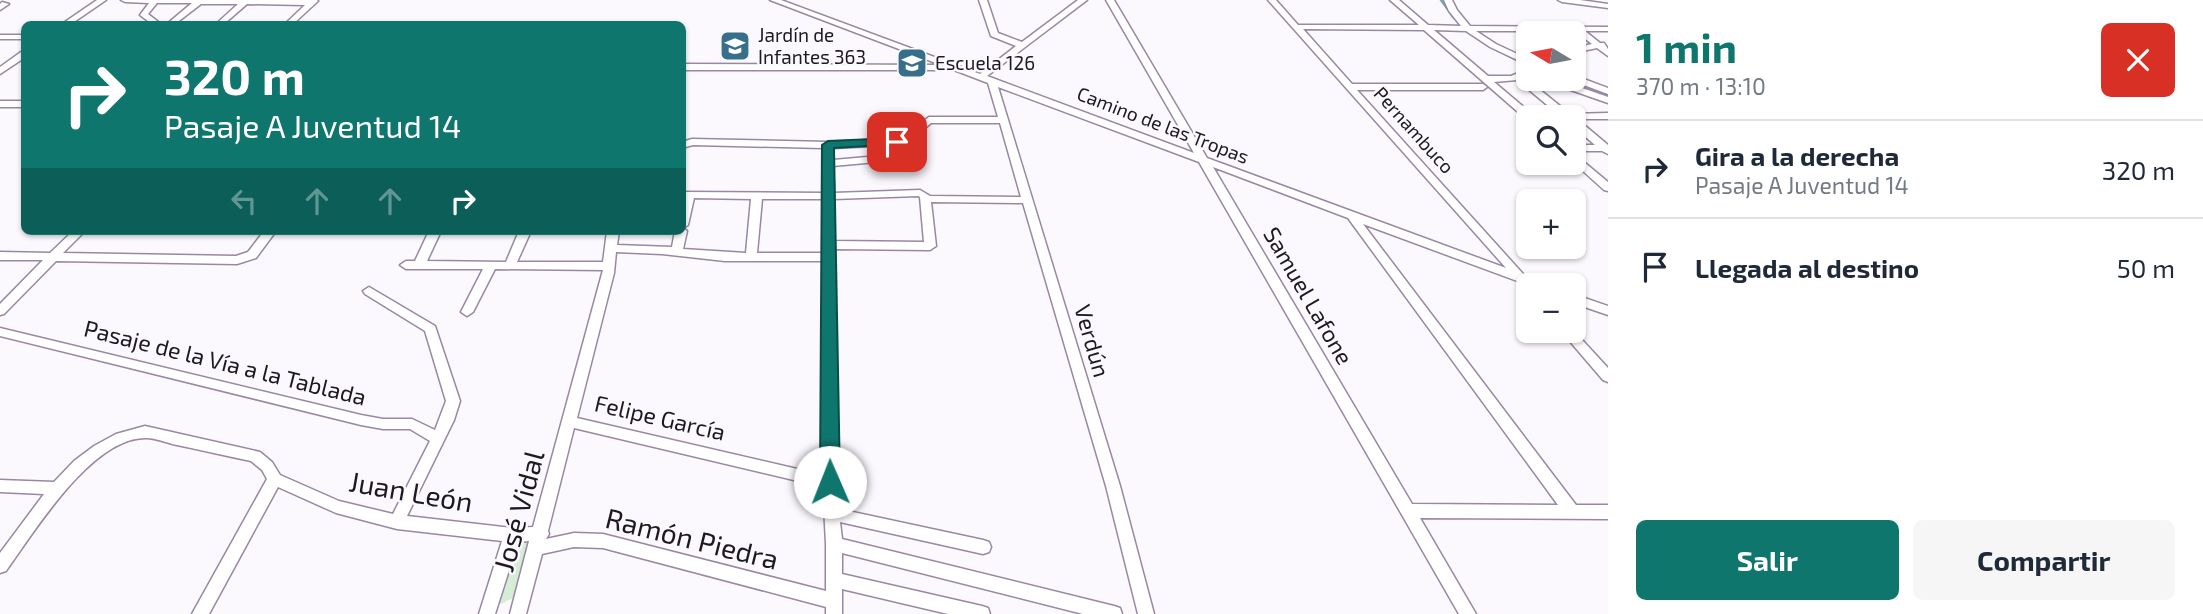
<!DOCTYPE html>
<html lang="es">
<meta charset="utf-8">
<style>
body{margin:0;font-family:"Exo 2",sans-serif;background:#f6f6f7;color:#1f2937;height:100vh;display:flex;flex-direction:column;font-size:26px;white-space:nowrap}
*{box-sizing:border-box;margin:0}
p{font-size:23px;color:#747a83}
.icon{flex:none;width:38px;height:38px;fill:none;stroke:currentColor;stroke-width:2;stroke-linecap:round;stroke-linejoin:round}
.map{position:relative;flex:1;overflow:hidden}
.drawer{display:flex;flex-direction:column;background:#fff;width:595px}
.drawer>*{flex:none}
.guide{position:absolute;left:21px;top:21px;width:665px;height:214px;border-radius:10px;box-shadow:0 2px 5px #0004;background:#0f766e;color:#fff;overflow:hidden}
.needle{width:46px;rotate:280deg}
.controls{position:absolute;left:1516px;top:21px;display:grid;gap:14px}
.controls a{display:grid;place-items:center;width:70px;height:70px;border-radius:10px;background:#fff;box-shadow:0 2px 5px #0004;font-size:35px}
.pin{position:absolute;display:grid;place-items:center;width:60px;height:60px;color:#fff;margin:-30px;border-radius:14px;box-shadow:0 4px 10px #0006}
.me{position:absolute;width:77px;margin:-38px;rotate:359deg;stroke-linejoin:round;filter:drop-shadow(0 0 5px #0008)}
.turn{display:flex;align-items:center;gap:24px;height:147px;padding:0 28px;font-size:32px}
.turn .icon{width:91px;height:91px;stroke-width:2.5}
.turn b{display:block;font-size:49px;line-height:60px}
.lanes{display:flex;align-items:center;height:66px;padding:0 28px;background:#0003;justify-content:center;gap:35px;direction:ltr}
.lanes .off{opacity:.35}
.round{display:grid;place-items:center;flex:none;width:74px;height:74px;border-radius:10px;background:#f6f6f7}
.head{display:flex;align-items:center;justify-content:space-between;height:119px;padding:0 28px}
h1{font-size:42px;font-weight:700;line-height:52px;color:#0f766e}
.button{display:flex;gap:14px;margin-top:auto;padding:14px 28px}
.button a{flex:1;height:80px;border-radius:10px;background:#0f766e;color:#fff;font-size:28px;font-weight:700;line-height:80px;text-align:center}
.button a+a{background:#f6f6f7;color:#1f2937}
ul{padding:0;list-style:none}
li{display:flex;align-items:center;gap:21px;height:98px;padding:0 28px;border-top:2px solid #e0e1e3}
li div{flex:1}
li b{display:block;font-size:26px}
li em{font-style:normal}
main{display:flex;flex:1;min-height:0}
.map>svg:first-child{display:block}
</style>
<main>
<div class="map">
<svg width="1608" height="614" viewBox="0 0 1608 614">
<rect width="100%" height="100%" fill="#fbf8fe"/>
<path fill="#d5edd4" d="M526,538L531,547L515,597L501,604L498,603L517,541Z"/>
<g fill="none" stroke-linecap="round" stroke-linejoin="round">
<g stroke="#79a7af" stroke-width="2.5">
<path d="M1441,0L1454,18"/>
<path d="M1484,43L1524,64"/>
<path d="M1565,79L1608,95"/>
</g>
<g stroke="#9988a4" stroke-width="3">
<g id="minor">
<path d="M97,0H106L71,24H62Z"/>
<path d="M121,0H317L318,1L293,24H285L305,5L247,4L224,24H216L238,4H201L175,24H167L192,3H157L148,14L161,24H152L140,15L149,3L125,2Z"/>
<path d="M770,0H781L980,74L1016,46L991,36L979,0H987L998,33L1022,42L1078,0H1087L987,76L1194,153L1106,0H1114L1207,158L1506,268L1268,0H1276L1298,25H1419L1390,0H1399L1428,25L1461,26L1449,11L1444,0H1452L1457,10L1470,26L1608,27V31H1585L1600,43H1604L1608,49V56L1597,48L1573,53V48L1592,44L1575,31H1476L1496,44L1528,59V65L1490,47L1466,31L1434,30L1488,76H1511L1528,69V75L1524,77L1570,114L1608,113V119H1577L1608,145V154L1602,151H1573V145H1595L1573,126V117H1528V120L1526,119L1424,30L1303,29L1352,84H1483L1487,87L1483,90H1357L1524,275L1543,282L1545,285H1528L1363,224L1576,505H1608V519L1420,518L1476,614H1459L1199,162L998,87L1120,486L1154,614H1138L1106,486L1023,203L931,202L936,246L930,250L834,249L839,509L983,540L989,542L991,547L989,552L983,554L840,522L842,539L1114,606L1120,608L1122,614H1083L842,553V574L982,606L988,608L990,614H948L842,589V614H826V607L603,548L574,547L542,554L526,614H510L529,541L518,542L495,614H479L502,541L397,529L336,513L278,487L209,614H192L267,479L262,470L251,461C226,456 202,450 177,445C167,443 156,438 146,438C92,437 34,532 6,571L0,573V553L44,494L0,492V480L54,482L74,461L94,446L116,434L145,426L260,452L272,462L280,475L339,501L393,514L430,441L410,429H383L361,425L0,336V328L361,415L383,419H412L435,430L446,401L425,331L365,294L363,291L369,287L435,326L460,401L454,420L407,516L512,528L533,527L603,270L495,269L473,312L467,316L461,312L483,269H406L400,265L406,261H415L429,231H441L427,261L506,262L519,231H531L517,262H603L607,231H619L617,245L672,247L675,231H682V192L823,193V148L693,145L682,148V142L692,139L828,142L893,139L909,132L929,117H998L988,83L954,70H682V64L941,65ZM1517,80L1558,114H1532L1494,82ZM931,123H1000L1021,197L930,196L920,190L834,193L833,166L920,158L923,153L917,135ZM909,139L913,153L833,160V148L895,145ZM1213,167L1348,218L1558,505L1412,504ZM918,196L920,197L924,242L834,241V199ZM694,198L751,199L746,253L683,249L687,231L683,228L688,225ZM762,199H823V253H757ZM616,252L662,254L725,261H823V475L577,418L614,273ZM574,428L823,487L826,544V591L603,534L574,533L546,539L549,534L548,531Z"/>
<path d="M1558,0H1580L1608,4V8L1562,2Z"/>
<path d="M2,2L9,4L0,10V4Z"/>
<rect x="0" y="35" width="24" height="4"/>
<path d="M21,52H24V58L0,74V67Z"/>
<path d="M1573,75L1608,88V94L1570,80L1573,79Z"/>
<path d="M1544,79H1556L1608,97V103L1545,81Z"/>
<rect x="0" y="101" width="24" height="6"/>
<path d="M1573,153L1608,182V191L1604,190L1573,162Z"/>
<path d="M73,231H85L63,253L236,256L248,252L264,231H276L256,258L237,264L56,261L4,314L0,315V304L43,260H0V252L50,253Z"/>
<path d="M1573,294L1608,306V315L1573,303Z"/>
<path d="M1573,330L1608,368V382L1603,380L1561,331Z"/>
</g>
</g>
<use href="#minor" fill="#fff" fill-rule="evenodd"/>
</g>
<path fill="#0f766e" stroke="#0a4d48" stroke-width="2" d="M897,138L902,139V144L834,148L840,482L837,488L830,490L823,488L820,482L822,145L828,141Z"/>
<defs>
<g id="school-square" transform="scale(1.575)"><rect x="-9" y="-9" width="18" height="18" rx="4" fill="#376e89" stroke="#fbf8fe"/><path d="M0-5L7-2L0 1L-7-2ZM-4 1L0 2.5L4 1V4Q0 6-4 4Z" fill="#fff"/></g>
</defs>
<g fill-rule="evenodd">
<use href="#school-square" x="735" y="46"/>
<use href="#school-square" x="912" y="63"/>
</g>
<g text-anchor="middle" stroke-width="5" stroke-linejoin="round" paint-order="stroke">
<g font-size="19" fill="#1e1822" stroke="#fbf8fe" text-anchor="start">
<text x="758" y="42">Jardín de<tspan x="758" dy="22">Infantes 363</tspan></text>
<text x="935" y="70">Escuela 126</text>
</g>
<g font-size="19" fill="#1e1822" stroke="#fbf8fe">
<text transform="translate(1163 125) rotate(21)" y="7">Camino de las Tropas</text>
<text transform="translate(1414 130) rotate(48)" y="7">Pernambuco</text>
</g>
<g font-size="23" fill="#1e1822" stroke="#fbf8fe">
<text transform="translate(1308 296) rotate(60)" y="8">Samuel Lafone</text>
<text transform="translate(1092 341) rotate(74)" y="8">Verdún</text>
<text transform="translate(225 363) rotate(14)" y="8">Pasaje de la Vía a la Tablada</text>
<text transform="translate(660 418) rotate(13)" y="8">Felipe García</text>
</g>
<g font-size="28" fill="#1e1822" stroke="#fbf8fe">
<text transform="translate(411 492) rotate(10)" y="10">Juan León</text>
<text transform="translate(519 511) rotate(-75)" y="10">José Vidal</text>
<text transform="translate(692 539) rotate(14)" y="10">Ramón Piedra</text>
</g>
</g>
</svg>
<div class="controls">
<a><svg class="needle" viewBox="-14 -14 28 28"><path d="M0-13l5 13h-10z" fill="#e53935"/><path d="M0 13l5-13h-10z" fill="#747a83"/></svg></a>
<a><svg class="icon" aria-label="search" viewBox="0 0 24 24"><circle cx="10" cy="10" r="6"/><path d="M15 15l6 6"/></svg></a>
<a>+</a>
<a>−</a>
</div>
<div class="pin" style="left:897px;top:142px;background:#d93025"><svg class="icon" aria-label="arrive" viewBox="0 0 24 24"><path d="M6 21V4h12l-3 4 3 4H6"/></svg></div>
<svg class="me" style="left:830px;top:482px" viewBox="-20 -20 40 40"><circle r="19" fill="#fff"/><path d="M0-13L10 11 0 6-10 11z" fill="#0f766e"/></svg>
<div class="guide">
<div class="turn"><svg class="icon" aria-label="right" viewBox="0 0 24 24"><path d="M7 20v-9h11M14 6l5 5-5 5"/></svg><div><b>320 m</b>Pasaje A Juventud 14</div></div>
<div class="lanes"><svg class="icon off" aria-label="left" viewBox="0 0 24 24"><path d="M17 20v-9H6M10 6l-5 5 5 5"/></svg><svg class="icon off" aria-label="ahead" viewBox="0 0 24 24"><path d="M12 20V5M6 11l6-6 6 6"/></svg><svg class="icon off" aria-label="ahead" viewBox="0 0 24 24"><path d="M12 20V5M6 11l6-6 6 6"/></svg><svg class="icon" aria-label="right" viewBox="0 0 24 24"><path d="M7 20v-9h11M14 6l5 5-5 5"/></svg></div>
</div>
</div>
<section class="drawer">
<div class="head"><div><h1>1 min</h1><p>370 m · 13:10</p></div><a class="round" style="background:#d93025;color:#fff"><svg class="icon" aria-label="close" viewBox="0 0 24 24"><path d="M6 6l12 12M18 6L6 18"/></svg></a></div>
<ul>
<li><svg class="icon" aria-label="right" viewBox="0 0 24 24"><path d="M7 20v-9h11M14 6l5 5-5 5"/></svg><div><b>Gira a la derecha</b><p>Pasaje A Juventud 14</p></div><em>320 m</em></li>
<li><svg class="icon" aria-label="arrive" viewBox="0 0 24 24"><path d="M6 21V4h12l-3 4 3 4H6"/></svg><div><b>Llegada al destino</b></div><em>50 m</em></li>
</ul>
<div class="button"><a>Salir</a><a>Compartir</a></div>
</section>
</main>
